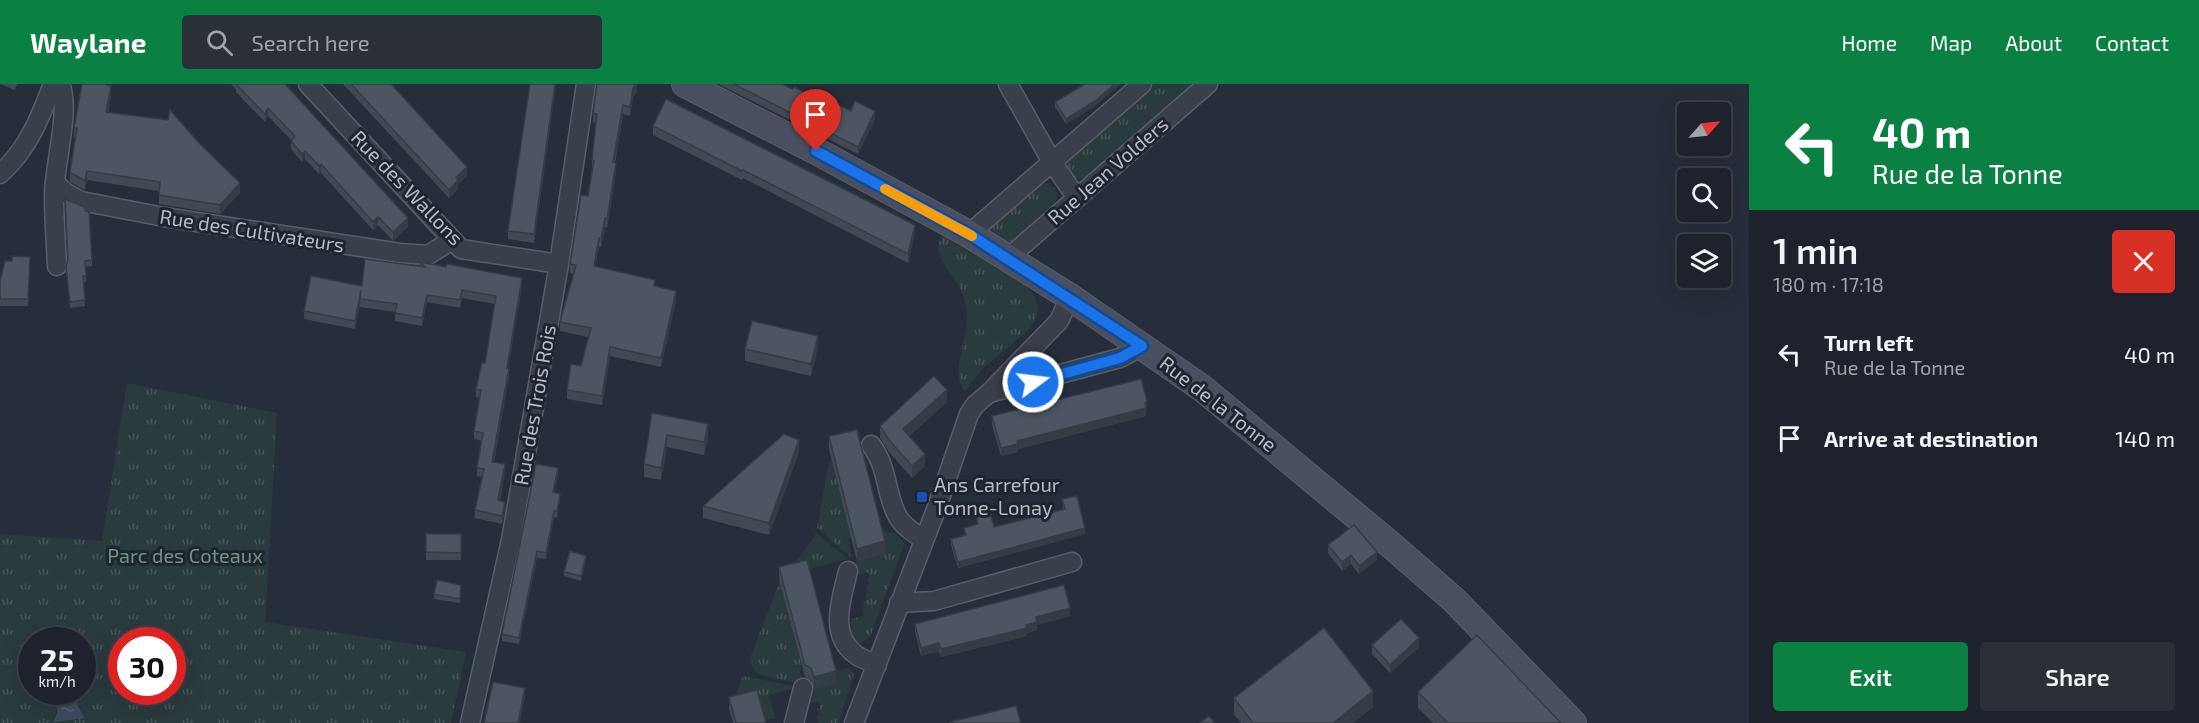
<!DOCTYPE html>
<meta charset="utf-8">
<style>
body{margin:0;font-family:"Exo 2",sans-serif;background:#2a2f38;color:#f1f3f6;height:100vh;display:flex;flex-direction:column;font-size:22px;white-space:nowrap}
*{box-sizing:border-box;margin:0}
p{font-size:20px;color:#a0a4a9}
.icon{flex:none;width:33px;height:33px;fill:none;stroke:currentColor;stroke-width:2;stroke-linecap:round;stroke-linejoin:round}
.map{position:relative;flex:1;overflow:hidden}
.drawer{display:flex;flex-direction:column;background:#1d222c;width:450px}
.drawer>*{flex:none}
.top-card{background:#0b8043;color:#fff;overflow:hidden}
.needle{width:39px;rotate:63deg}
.controls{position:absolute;left:1677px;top:18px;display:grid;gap:12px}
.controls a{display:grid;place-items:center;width:54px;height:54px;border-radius:6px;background:#1d222c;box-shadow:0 6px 24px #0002,0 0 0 2px #3b3f48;font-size:30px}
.speed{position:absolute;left:18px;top:543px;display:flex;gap:12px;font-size:30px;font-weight:700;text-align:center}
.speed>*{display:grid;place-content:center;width:78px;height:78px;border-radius:50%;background:#1d222c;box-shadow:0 6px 24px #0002,0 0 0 2px #3b3f48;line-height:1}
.speed small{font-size:15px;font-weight:400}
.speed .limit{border:9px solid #d22;background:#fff;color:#111}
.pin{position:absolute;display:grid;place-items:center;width:51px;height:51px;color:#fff;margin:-62px -26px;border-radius:50% 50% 50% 0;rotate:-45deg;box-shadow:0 0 6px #0007}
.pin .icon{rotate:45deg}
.me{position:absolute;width:66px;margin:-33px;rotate:75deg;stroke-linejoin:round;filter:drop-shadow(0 0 4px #0008)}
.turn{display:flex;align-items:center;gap:21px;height:126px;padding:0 24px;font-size:27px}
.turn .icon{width:78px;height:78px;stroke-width:2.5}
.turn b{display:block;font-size:42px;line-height:51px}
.round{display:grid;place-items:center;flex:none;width:63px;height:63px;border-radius:6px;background:#2a2f38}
.summary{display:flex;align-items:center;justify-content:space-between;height:102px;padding:0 24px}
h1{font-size:36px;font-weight:600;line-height:45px}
.button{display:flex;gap:12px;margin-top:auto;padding:12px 24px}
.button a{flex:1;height:69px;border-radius:6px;background:#0b8043;color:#fff;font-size:24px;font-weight:600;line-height:69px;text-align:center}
.button a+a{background:#2a2f38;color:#f1f3f6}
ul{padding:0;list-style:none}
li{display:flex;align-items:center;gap:18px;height:84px;padding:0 24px}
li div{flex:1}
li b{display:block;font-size:22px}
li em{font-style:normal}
header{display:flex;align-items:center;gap:36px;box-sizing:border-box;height:84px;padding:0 30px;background:#0b8043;color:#fff}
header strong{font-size:28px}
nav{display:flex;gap:33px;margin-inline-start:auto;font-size:21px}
.search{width:420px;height:54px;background:#2a2f38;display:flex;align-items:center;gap:15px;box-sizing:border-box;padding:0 21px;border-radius:6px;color:#a0a4a9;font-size:22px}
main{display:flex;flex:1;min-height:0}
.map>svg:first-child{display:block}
</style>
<header>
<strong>Waylane</strong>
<div class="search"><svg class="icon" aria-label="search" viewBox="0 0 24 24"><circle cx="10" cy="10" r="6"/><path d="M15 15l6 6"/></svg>Search here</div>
<nav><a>Home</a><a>Map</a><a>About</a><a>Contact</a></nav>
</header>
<main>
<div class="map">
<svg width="1749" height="639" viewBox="0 0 1749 639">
<defs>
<pattern id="grass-tufts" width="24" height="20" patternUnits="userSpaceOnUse" patternTransform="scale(1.5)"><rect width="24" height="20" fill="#2a3b3d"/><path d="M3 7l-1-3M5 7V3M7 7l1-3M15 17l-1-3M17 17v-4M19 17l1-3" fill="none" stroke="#475558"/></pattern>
<pattern id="water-ripples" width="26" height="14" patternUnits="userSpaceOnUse" patternTransform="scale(1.5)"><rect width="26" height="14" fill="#3e4b62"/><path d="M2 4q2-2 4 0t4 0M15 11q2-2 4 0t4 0" fill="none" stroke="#586377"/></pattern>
</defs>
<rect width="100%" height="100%" fill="#272e3b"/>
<g fill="url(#grass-tufts)" fill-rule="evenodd">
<path d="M1153,0H1197L1088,93L1079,95L1071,91L1066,79L1071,70Z"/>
<path d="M1043,98L1055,104L1057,113L1054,121L1013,157L1005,159C996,153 990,150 994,139L1039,99Z"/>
<path d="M942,150L1024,199C1039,217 1044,227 1028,246L981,286L965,307C949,290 969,252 967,230C966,216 960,202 952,191C941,177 934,168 942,150Z"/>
<path d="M127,299L277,329L265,538L466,568L451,639H0V450L102,457ZM32,556H82V608H32ZM122,556H172V608H122Z"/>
<path d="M832,376L851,453L848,455L852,474L817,444L829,378Z"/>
<path d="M880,447C890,448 900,450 904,460L870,553L859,559L854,557L849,549L852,535L864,532L862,525L865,524L863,518L867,517L865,511L868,509L866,503L869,500L868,495L870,494L868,488L858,491L855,480L857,477L885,470Z"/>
<path d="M816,449L848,475L790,490L788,487L814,454Z"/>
<path d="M780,497L802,584L799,585L803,600L761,591C754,587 751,582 750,574Z"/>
<path d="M847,584L854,589L853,594L838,639H818L816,632L819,631L817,625L820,624L819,617L808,620V607L836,599L833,588Z"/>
<path d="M743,592L799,603L769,611L775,634L762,637L732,624Z"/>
</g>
<path fill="url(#water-ripples)" d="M64,608H71L84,634L54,638Z"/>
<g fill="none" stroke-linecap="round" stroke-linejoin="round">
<g stroke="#585e69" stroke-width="21">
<g id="street">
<path d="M308,0L461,165L559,180"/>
<path d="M1008,0L1052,78L1077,114"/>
<path d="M0,90C28,65 40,34 53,0"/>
<path d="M55,99L66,109L81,117L164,133L400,169L428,171L451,157"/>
<path d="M969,150L1142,0"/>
<path d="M1008,174L1208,0"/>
<path d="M57,182C56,159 54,135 54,112C54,82 71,24 60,0"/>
<path d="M989,309L1120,274L1142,262"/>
<path d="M871,361C889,384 885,411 898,433C904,443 914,449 923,455"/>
<path d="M848,487C842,514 828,550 855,570C861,575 870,577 877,581"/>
<path d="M899,519L934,517L1072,478"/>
<path d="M470,639L511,456L559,180L586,0"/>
<path d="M794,639L803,604"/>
<path d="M854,639L937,423L969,330L975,321L989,309L1059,237L1070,213"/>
</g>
</g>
<g stroke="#585e69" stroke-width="28">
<path id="secondary" d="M685,0L816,67L969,150L1070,213L1202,304L1391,461L1454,516L1573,639"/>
</g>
<use href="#street" stroke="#3a404b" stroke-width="18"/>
<use href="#secondary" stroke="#494f5e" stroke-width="26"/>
</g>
<g fill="#424955">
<path d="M0,0H17L15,6Z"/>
<path d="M107,0L111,12L108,29L240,109L220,130L159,120V107L87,96L85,106L70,98V88L76,54L74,53V44Z"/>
<path d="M231,0H285L408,142L393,157L378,141L373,146L321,89L319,90L305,75L302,78L291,65V56L268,32L265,38L236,8V5Z"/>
<path d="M343,0H391L467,92L458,100V105L449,114Z"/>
<path d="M556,0L534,159L508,155V147Z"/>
<path d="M637,0V7L633,13L630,32L623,30L615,79L616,88L607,144L605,143L601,163H599L595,182L655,202L676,216L661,283L610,272L602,321L567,315V306L581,282L588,253L560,247V238L573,190L570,189V180L588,112L592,85V76L596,39L593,38V29Z"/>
<path d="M718,0H782L851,27L875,35L858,70Z"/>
<path d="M1055,18L1095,22L1066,40L1055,23Z"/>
<path d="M653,42L915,149L908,179L743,94L742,96L653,51Z"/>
<path d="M30,173L28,222H0V198L12,177Z"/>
<path d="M68,176H92V182L85,183L86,198H83L85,222L70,224L66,188V182Z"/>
<path d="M420,178L522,202L508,284L509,292L494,378L505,388L500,417L505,426L502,440L475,434V426L482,393L477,392V384L482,357L474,355V347L480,314L476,313V305L485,279L495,220L462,214L460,224L427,218L422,242L395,237V228L360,223V221L355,245L304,235V227L362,202L420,183Z"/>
<path d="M818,264L811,292L745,277V265Z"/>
<path d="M947,318L909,352L925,382L912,394L889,368L880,354V342Z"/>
<path d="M1146,326V332L1018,365V368L1001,372L992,341V332L1147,326Z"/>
<path d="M652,329L708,353L704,371L667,363L661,396L644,393V380Z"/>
<path d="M829,352L885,470L857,477L829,365Z"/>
<path d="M799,368L769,451L703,434V422Z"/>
<path d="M558,391L554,408L560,416L557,434L554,433L546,475L537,474L519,560L502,557V550Z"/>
<path d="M1062,415L1085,450L958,484L951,461V455L965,452L964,444L977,440L976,431L994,443L1063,425Z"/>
<rect x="426" y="450" width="35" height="26"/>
<path d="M1328,461L1377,476L1359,490L1351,480L1342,487L1328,469Z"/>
<path d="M586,476L581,497L564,492V488Z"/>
<path d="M779,483L836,599L814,605L811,596L805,593L779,495Z"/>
<path d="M461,501L460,519L434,515V510Z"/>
<path d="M1070,532L1037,541V546L1027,549V552L941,573L939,567L921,572L915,548V540Z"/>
<path d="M1372,561L1419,563L1390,589L1372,570Z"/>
<path d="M1418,608L1561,639H1433L1418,624Z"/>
<path d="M729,613L766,639H733L729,625Z"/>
<path d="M1234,614L1373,623L1353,639H1241L1234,630Z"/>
</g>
<g fill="#363c45">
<path d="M555,0H556L534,159V150Z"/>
<path d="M636,0H637V7L633,13L630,32V23L633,4Z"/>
<path d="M1115,0H1121L1095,22L1066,40V35Z"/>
<path d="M111,2V12L106,38V28Z"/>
<path d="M623,21V30L613,87V78Z"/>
<path d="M268,24V32L265,38V30Z"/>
<path d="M875,27V35L858,70V63Z"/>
<path d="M305,67V75L302,78V70Z"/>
<path d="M616,79V88L607,144V135Z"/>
<path d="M321,80V89L319,90V82Z"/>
<path d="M467,83V92L458,100V105L449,114V106L456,93Z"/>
<path d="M87,87V96L85,106V97Z"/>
<path d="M240,99V109L220,130V121Z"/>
<path d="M378,133V141L373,146V138Z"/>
<path d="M408,134V142L393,157V148Z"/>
<path d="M605,134V143L601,163V154Z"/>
<path d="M915,141V149L908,179V170Z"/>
<path d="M599,154V163L594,191V182Z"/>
<path d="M522,194V202L507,292V284Z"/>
<path d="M361,206L360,221L355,245V237Z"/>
<path d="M676,207V216L661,283V274Z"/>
<path d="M427,211V218L422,242V234Z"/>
<path d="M818,252V264L811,292V280Z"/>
<path d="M610,263V272L602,321V312Z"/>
<path d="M509,284V292L492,386V378Z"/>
<path d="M947,306V318L903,357V345Z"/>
<path d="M1147,317L1146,332L1018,365V368L1001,372V364L1017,357Z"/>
<path d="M708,340V353L704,371V358Z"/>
<path d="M667,351V363L661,396V384Z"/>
<path d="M799,356V368L769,451V439Z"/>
<path d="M925,370V382L912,394V382Z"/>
<path d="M505,380V388L498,424V416Z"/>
<path d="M558,384V391L553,415V408Z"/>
<path d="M560,410V416L557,434V427Z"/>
<path d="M505,418V426L502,440V432Z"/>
<path d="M554,427V433L546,475V469Z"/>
<path d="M1085,444V450L958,484V478Z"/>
<path d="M885,457V470L857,477V465Z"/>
<path d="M537,467V474L519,560V554Z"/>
<path d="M1377,468V476L1359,490V482Z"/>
<path d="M1351,471V480L1342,487V478Z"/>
<path d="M586,472V476L581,497V492Z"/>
<path d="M1070,524V532L1037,541V546L1027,549V552L941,573V565L1036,533Z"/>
<path d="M1419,554V563L1390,589V581Z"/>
<path d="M939,559V567L921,572V564Z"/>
<path d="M836,587V599L814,605V593Z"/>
<path d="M525,604V613L520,639H518Z"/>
<path d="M1373,607V623L1353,639H1333Z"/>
</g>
<g fill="#4d5563" stroke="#363c45" stroke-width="1.5">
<path d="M82,0H106V1L111,2L106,28L168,36L170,26L199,59L240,99L220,121L159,111L160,98L87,87L85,97L70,88L77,44H74Z"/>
<path d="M236,0H285L408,134L393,148L378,133L373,138L321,80L319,82L305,67L302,70L291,57L295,52L268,24L265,30Z"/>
<path d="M351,0H391L467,83L456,93L458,96L449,106Z"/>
<path d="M530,0H555L534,150L508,147Z"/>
<path d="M597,0H636L633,4L630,23L623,21L613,78L616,79L607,135L605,134L601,154H599L594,182L655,196L654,202L676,207L661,274L610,263L602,312L567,306L571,280L581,282L591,244L560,238L576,181L570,180L581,111L588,112L594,77L592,76L597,30L593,29Z"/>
<path d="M734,0H782L793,5L794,3L810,11L812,8L851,27L855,17L875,27L858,63Z"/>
<path d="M1085,0H1115L1095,17L1066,35L1055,18Z"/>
<path d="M666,15L915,141L908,170L743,86L742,87L653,42Z"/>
<path d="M65,115L85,123V127L89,128L92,176L85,177L86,192H83L85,216L70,218L66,182L68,175Z"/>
<path d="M12,172L30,173L28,215H0V198L5,177H12Z"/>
<path d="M365,175L425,183L420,178L446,183L447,180L522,194L507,284H509L492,378L505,380L498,416L505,418L502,432L475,426L484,385L477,384L483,349L474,347L481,306L476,305L482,279H485L496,212L462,206L460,216L427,211L422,234L395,229L397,220L360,215L361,206L355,237L304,227L311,192L362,202Z"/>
<path d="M752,237L818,252L811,280L745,265Z"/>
<path d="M934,292L947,306L903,345L925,370L912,382L889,356L880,342Z"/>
<path d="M1141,295L1147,317L1145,319L1146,324L1017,357L1018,360L1001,364L992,332Z"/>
<path d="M652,329L708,340L704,358L667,351L661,384L644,380Z"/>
<path d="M857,346L885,457L857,465L829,352Z"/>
<path d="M784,350L799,356L769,439L703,422Z"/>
<path d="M536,380L558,384L553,408L560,410L557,427H554L546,469L537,467L519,554L502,550Z"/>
<path d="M1077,412L1085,444L958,478L951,455L966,451L964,444L978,440L976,431L990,428L994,443L1065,425L1062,415Z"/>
<path d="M1354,441L1377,468L1359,482L1351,471L1342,478L1328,461Z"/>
<path d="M426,450H461V469L426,468Z"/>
<path d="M570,467L586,472L581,492L564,488Z"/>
<path d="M807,476L836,587L814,593L811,584L805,581L779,483Z"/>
<path d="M437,496L461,501L460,515L434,510Z"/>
<path d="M1064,501L1070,524L1036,533L1037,538L1026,541L1027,544L941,565L939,559L921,564L915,540Z"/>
<path d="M1401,535L1419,554L1390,581L1372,561Z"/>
<path d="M1324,544L1373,607L1333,639H1253L1234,614Z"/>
<path d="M1477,551L1561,639H1448L1418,608Z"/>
<path d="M493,598L525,604L518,639H484Z"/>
<path d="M757,606L766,639H736L729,613Z"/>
<path d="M1016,622L1021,639H950V638Z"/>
<path d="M1209,632L1215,639H1200Z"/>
</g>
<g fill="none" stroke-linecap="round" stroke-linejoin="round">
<g stroke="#114b97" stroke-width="15">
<path id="route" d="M816,67L969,150L1142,262L1120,274L1033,298"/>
</g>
<use href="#route" stroke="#1a73e8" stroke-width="10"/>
<path stroke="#f59e0b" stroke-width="10" d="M885,105L972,152"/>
</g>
<rect fill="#1a4fb4" stroke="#1f2530" stroke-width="2" x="916" y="407" width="12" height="12" rx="3"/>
<g text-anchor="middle" stroke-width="6" stroke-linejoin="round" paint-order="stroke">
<g font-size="20" fill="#b6bbc6" stroke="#1f2530">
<text transform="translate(1108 87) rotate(-41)" y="7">Rue Jean Volders</text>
<text transform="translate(407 104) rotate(46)" y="7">Rue des Wallons</text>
<text transform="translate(252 147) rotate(9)" y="7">Rue des Cultivateurs</text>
<text transform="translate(1218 320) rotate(38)" y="7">Rue de la Tonne</text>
<text transform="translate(535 321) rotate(-80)" y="7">Rue des Trois Rois</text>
</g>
<g font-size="20" fill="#b6bbc6" stroke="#1f2530" text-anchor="start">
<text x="934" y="408">Ans Carrefour<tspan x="934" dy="23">Tonne-Lonay</tspan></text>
</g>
<g font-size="20" fill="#70957b" stroke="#1f2530">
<text x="185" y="479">Parc des Coteaux</text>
</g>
</g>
</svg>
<div class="controls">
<a><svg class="needle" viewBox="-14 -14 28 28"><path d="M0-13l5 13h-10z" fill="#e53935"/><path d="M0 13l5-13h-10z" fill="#a0a4a9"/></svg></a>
<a><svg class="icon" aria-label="search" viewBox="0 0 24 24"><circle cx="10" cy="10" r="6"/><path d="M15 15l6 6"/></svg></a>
<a><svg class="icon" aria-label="layers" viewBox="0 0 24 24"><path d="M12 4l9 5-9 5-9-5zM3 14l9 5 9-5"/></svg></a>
</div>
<div class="speed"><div>25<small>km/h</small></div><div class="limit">30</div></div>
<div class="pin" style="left:816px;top:67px;background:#d93025"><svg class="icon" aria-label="arrive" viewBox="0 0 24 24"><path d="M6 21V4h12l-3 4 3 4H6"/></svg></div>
<svg class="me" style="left:1033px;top:298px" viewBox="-20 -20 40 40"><circle r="17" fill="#1a73e8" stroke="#fff" stroke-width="3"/><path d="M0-11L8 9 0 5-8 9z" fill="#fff"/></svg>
</div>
<section class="drawer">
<div class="top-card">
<div class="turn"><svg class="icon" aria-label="left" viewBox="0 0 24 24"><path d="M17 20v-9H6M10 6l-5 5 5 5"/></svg><div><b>40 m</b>Rue de la Tonne</div></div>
</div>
<div class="summary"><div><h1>1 min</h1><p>180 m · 17:18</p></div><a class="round" style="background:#d93025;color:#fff"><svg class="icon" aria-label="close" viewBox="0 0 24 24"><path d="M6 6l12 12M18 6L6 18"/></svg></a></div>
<ul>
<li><svg class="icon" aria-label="left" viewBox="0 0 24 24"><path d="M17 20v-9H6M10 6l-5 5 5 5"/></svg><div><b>Turn left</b><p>Rue de la Tonne</p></div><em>40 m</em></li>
<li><svg class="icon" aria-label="arrive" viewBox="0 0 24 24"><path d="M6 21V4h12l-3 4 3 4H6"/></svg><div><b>Arrive at destination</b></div><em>140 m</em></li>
</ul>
<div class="button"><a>Exit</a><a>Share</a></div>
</section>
</main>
